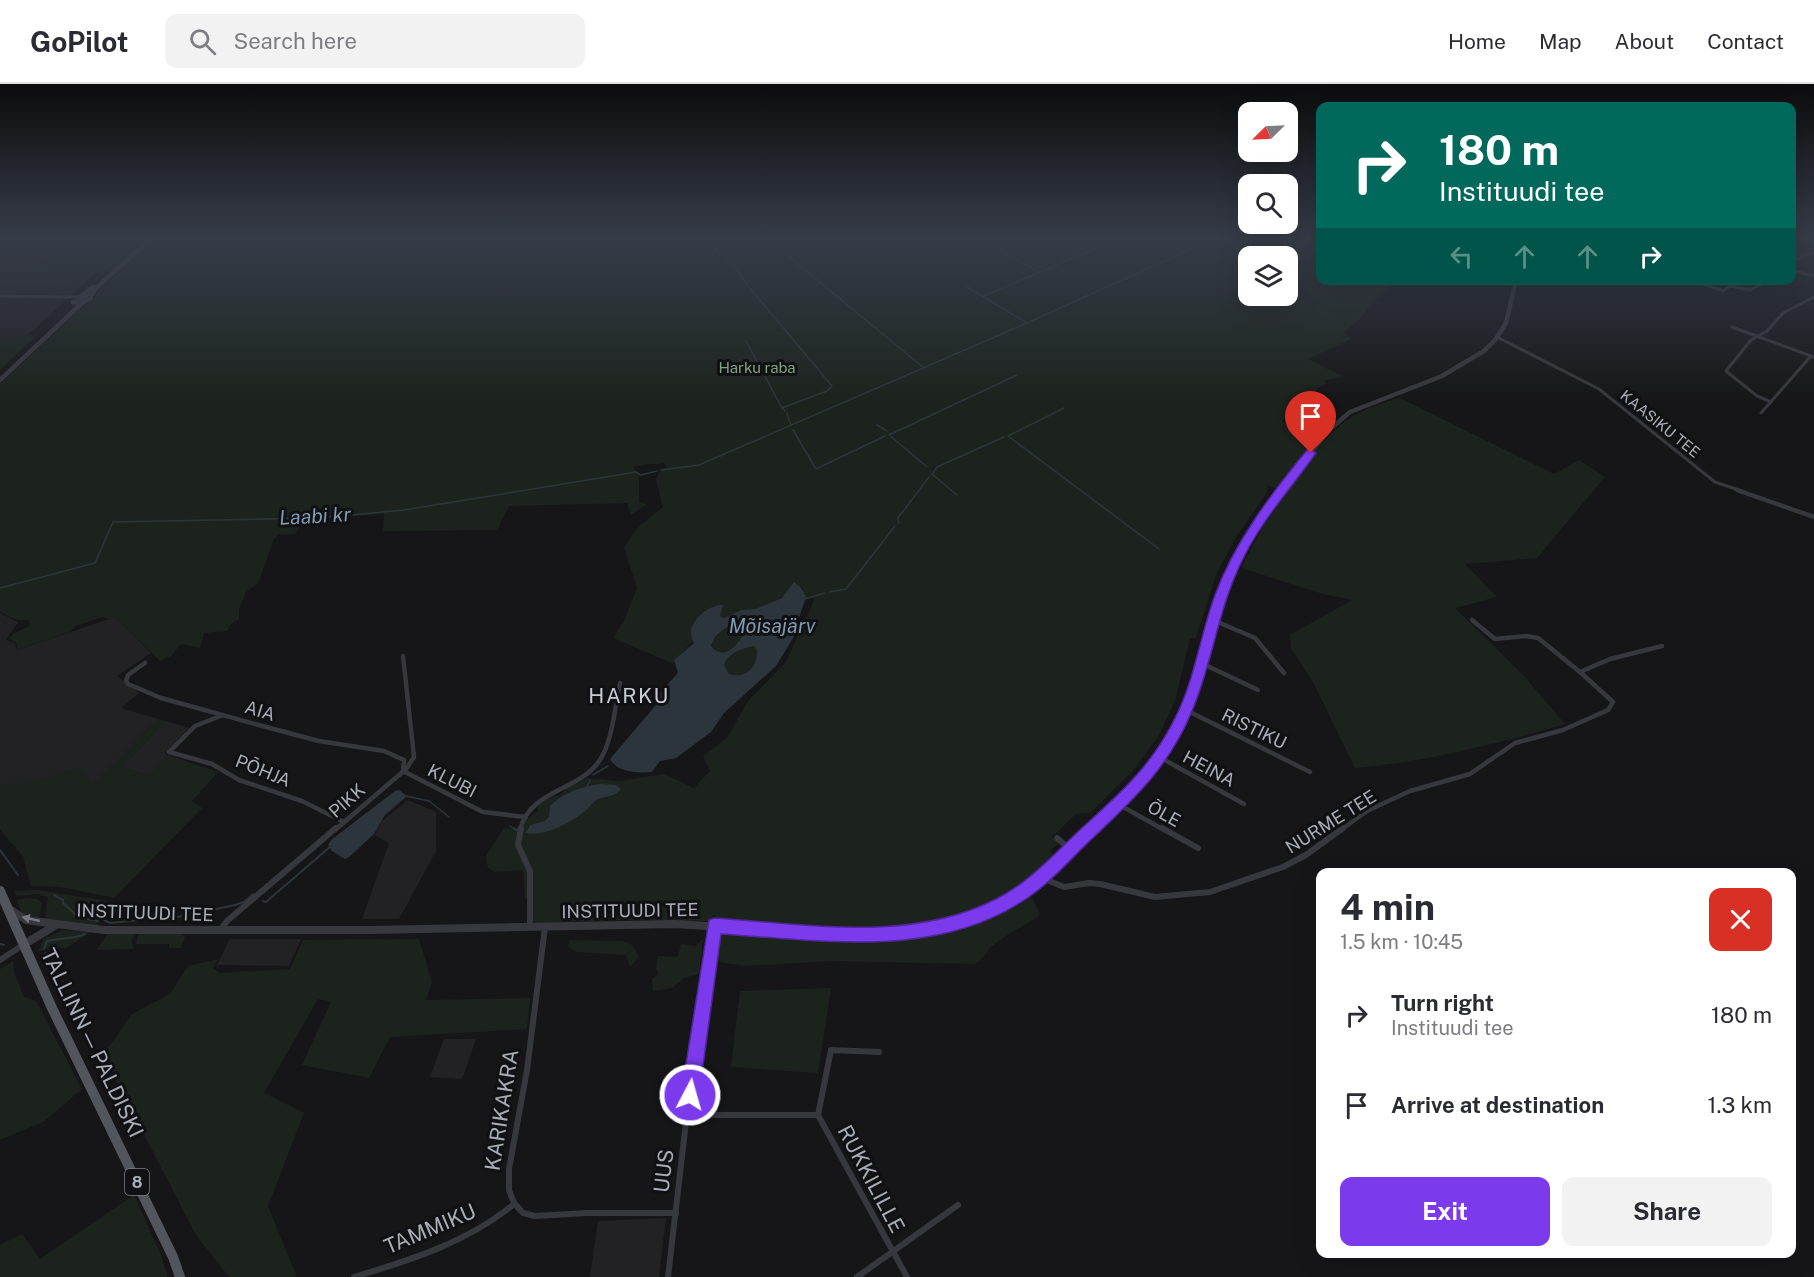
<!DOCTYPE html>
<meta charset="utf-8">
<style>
body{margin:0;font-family:"Public Sans",sans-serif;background:#f2f2f3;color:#2b2b33;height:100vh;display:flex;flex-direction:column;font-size:22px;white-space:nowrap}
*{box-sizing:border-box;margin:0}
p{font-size:20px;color:#7c7c81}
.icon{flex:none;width:33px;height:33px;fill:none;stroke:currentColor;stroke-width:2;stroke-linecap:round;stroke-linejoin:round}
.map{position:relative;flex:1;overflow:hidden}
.sheet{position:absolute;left:1316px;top:784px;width:480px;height:390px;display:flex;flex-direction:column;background:#fff;border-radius:12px;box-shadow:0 6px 24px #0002}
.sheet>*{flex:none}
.guide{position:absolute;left:1316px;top:18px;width:480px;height:183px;border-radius:12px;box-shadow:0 6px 24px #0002;background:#00695c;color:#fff;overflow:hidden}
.needle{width:39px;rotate:246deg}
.tools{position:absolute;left:1238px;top:18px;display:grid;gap:12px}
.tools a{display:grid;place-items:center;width:60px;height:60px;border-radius:12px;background:#fff;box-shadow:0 6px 24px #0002;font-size:30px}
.pin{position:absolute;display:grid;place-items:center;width:51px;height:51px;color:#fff;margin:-62px -26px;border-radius:50% 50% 50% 0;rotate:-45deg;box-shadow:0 0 6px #0007}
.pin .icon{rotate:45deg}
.me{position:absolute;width:66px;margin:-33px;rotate:6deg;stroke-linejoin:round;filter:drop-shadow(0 0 4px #0008)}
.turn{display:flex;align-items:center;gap:21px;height:126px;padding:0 24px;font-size:27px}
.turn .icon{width:78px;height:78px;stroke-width:2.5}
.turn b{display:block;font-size:42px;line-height:51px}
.lanes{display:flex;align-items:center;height:57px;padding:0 24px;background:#0003;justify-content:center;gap:30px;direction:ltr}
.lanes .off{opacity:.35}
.round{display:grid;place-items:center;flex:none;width:63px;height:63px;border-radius:12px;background:#f2f2f3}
.headline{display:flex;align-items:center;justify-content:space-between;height:102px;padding:0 24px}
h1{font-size:36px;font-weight:700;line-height:45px}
.primary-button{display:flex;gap:12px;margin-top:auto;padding:12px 24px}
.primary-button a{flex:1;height:69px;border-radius:12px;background:#7c3aed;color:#fff;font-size:24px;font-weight:700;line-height:69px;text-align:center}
.primary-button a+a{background:#f2f2f3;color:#2b2b33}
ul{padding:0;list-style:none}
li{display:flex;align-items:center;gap:18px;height:90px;padding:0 24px}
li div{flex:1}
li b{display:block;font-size:22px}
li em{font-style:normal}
header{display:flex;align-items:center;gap:36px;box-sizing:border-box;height:84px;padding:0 30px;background:#fff;border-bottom:2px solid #e1e1e2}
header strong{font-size:28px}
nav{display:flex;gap:33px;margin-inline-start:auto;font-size:21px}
.search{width:420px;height:54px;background:#f2f2f3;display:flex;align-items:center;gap:15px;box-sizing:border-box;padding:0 21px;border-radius:12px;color:#7c7c81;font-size:22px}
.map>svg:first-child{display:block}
</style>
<header>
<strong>GoPilot</strong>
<div class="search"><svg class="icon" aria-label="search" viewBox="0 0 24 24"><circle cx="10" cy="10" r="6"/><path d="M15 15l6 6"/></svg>Search here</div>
<nav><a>Home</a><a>Map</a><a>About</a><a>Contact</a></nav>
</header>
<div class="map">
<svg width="1814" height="1193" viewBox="0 0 1814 1193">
<rect width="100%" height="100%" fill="#161618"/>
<g fill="#222225">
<path d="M0,172L51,173L37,186L96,188L27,252L0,254Z"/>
<path d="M0,529L18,538L6,556L15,559L17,566L115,533L151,569L117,592L139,609L121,624L158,635L23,772L0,745Z"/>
<path d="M166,637L189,644L165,669L168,671L149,692L122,683Z"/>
<path d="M408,716L436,728V767L399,835H362L389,759L375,751L381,738Z"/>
<path d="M230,855H301L289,882L217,881Z"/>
<path d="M444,955H476L462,995L430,993Z"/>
<path d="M666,1134L659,1193H590L598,1137Z"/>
</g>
<g fill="#1c231d" fill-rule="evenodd">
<path d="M0,152H12L7,159H31L38,154L32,152H140L122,173L103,188L36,186L50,173L0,172Z"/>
<path d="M158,152H1320V196L1394,197L1370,221L1359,236L1344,248L1351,255L1308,275L1344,293L1325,296L1326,300L1318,304L1282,337L1324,357C1349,331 1366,323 1400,314L1554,390L1579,376L1605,393L1537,474L1465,480L1497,513L1455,524L1524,592L1565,640C1496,660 1426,678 1355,684L1313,598L1291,564L1290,551L1352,516L1320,509L1241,484L1264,441L1287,409L1267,401L1268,407L1234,456L1216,491L1196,554H1190L1175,617L1158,653L1132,688L1090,729L1076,730L1052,753L1059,759L1050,767L1056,773L1039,791L1032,792L1031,797C957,847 893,849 807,845C792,844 735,843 725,838C720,836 718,833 713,831L712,837L619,836L536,839L533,837L532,818L525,814L523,786L494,788L488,784L486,772L504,744L515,745L538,727V722L544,715L560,711L568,703L586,694L620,697L664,690L694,704L710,687L703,672L727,654L748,617L786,578L815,514H782L755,525L741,526L724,534L720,532C712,541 675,572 674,580L613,554L624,537L637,504L624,463L639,442L663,423L656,395L661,385L667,383L664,379L633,382L639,392V418L647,420L631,431L627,419L509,422L497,446L383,447L384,430L305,435L295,450L278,451L274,455L258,499L246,508L239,525V535L231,540L227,547L204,549L200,564L181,560L171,572L160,577L115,533L109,535L102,533L76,542L69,548L17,566V559L9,555L13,550L29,542L30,536H17L0,528V300L82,223L94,215L98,208ZM1248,172H1287V212H1248Z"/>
<path d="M38,250L0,286V254Z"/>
<path d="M740,539L749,541C741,556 727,580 711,562C715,548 726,543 740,539Z"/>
<path d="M754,562L757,565C757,582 747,595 729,590L724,581C728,569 743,564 754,562Z"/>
<path d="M158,635L166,637L122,683L149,692L168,671L218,688L192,717L202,724L114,814L61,803L31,802L23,772L0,745V701L42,695L77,683L93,701Z"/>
<path d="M38,806L107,817L110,820L97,841L49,836L45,833L48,813L38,810L17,812L14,807Z"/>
<path d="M1030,809L1040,831C1024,842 1006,850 991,863C984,870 986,873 975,880L831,877L745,882L720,878L714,869L718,851L723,848L852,856L895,855L938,851L1016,823L1025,817Z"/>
<path d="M28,814L37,815L42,819L39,834L21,829L17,816Z"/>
<path d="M64,846L91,848L66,864L46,865L38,868L44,854Z"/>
<path d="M108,850H136L131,857L134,865L96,866Z"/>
<path d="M138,850H182L185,853L180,864H169V860H136Z"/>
<path d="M419,855L432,898L426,916L530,914L527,945L390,953L369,994L302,981L331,918L318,915L264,1009L304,1029L268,1122L297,1193H229L196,1151L103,971L132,930L170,910L188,882L218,875L213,884L219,889L290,885L303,856Z"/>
<path d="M703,855L699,890L684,894L672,904L653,907L652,895L658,890L656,884L658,872L678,873L681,860L695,862Z"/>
<path d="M569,856L623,857L632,861L639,873L630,883L626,871L577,868L568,863Z"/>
<path d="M13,877L14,889L24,913L36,917L82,1005L43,1038L0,1056V885Z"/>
<path d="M831,904L818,989L731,983L740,907Z"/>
<path d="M134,1111L160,1169L168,1193H0V1161L22,1150L40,1175Z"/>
</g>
<g fill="#2c353c" fill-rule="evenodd">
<path d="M794,498L801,504L806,513L795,546V551L776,582L724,629L711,648L676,674L660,677L652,688C637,689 618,689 610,675L656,621L657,612L678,589L674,576L694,559C693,556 691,553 691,549C691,535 710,520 723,521L720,532L724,534L741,526L755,525L782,514ZM740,539L749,541C741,556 726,580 711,562C715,548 726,543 740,539ZM754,562L757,566C757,583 747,595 729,590L724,581C728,569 743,564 754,562Z"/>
<path d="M600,700L616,701L621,705C615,714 605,711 596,716C593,718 590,723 586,726C572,738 545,753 526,749L530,741L545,737L549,733L550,722C564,708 581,703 600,700Z"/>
<path d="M399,706L407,712L385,731L374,750L349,773L345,775L332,767L328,761L331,756L395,707Z"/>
</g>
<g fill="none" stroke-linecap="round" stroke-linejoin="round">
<g stroke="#2c353c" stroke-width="1.5">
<path d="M698,152L731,178L749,203L832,302L827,307L782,324L785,327"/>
<path d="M976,152L1039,188"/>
<path d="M1046,152L1079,170"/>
<path d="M1155,152L1183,166"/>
<path d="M765,153L924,284"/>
<path d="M715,165L750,152"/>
<path d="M967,203L1027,239"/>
<path d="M984,212L1123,153"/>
<path d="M746,257L782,324"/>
<path d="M1064,324L1008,352L1159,465"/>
<path d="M787,330L791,341"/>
<path d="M877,341L887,347"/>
<path d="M793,346L816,385L885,352"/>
<path d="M926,382L889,351L1017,291"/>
<path d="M661,386L699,381L1027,239L1220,152"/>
<path d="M932,390L957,411"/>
<path d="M932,391L937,383L1004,353"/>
<path d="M899,439L898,434L929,393"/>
<path d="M0,504L95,479L113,438L320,434L404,426L636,388L641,391L657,387"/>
<path d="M829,508L846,505L895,442"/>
<path d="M805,515L825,509"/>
<path d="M593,691L608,682"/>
<path d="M587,703L590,696"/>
<path d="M406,712L429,717L449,733"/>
<path d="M510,742L516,746"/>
</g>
<g stroke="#2c353c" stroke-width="2">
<path d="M514,744L517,746"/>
<path d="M0,766L18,791"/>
<path d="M54,811L63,816V819L78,833L98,837"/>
<path d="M263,817L266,818L331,762"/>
<path d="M145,835L157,831L177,833L235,821L244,818L253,810"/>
<path d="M104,836L110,839L140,836"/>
<path d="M0,860L4,861"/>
<path d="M44,865L47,857C60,854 74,855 85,850"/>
<path d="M45,869L66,918"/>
</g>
<g stroke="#37383d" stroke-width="3">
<path d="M21,152L19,156H31"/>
<path d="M1791,155L1800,152"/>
<path d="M1791,178L1814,168"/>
<path d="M1791,186L1814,192"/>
<path d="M1692,196L1723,207L1730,202L1750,206L1770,196"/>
<path d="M0,212L78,213"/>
<path d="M1732,243L1814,273"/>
<path d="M1497,253L1599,305L1715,398L1742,407"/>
<path d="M1771,318L1757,312L1726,287L1751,256L1767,247L1783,229L1814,213"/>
<path d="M1761,329L1811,272"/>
</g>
<g stroke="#37383d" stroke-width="4.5">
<path d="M1737,406L1814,433"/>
<path d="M1213,536L1255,554L1284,589"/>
<path d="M1472,536L1495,555L1526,552L1538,554L1580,588"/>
<path d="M145,579L128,591L126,597L128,600L161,614L266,643L319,657L384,667L404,676L403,687L483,728L526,733"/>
<path d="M1201,579L1258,606"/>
<path d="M1186,626L1310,688"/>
<path d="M223,631L195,642L169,668L212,680L239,696L302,717L344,738"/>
<path d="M1161,674L1244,720"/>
<path d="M1118,720L1164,746"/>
<path d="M335,746L406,685L414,673L403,572"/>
<path d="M520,746C529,707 576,707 597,680C612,663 615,622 620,599"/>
<path d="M1341,746L1367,727L1410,707L1470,690L1515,659L1563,646L1608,626L1613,618L1580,588L1610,575L1662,562"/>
</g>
<g stroke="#37383d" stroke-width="6">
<path d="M521,744L518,761L530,787V843"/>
<path d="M1162,744L1198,764"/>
<path d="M1057,754L1071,766"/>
<path d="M1042,794L1064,803L1089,799L1100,800L1155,813L1210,808L1283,783L1306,771L1343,744"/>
<path d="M545,843L527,986L509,1085V1106L514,1119L523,1129L535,1132L587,1129H676"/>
<path d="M220,846L227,837L336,744"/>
<path d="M0,876L23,861"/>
<path d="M687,1031H818L907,1193"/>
<path d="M818,1031L831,966L879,968"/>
<path d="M354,1193C411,1176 468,1158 514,1120"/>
<path d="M668,1193L694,969L715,842"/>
<path d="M857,1193L958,1121"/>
</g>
<g stroke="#37383d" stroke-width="4.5">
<path d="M87,211L91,214L82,219L73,218Z"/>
<path d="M81,212L93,203"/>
<path d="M90,213L96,204L154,152"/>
<path d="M0,296L82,219"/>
<path d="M1280,407L1329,346L1350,328L1442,292L1484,267L1495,256L1506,239L1516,196"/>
</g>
<path stroke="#37383d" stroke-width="6" d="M1092,746C1115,724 1146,699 1162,672C1195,619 1203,558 1225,500C1237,466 1260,435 1281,406"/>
<g stroke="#37383d" stroke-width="8">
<path d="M11,826L26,836L104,846H372L675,840L852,851L916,848L947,842L1003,820L1042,794L1094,744"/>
<path d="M23,861L56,841"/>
</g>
<path stroke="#53555c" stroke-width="10" d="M0,807L52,924L173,1173L180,1193"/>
</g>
<defs><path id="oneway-solid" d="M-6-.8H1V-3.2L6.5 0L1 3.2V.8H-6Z" transform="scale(1.5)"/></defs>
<use fill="#757881" href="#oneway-solid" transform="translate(31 835) rotate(-167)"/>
<linearGradient id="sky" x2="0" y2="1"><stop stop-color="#0c0c0d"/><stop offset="0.48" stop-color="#363c48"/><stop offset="1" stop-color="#363c48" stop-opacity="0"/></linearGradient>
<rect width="1814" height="319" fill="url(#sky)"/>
<path fill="#7c3aed" stroke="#51269a" stroke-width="1.5" d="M1311,365L1316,369C1290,406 1259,439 1240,481C1218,527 1212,580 1192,627C1170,681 1137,712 1096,751C1076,769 1058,791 1037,807C947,877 827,857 721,850L699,1011L696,1017L690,1020L683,1017L681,1011L709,836L714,834C807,840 910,859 996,815C1030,798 1056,768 1083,743C1123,707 1155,678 1178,628C1195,592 1201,549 1215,511C1235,457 1271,410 1307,366Z"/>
<g text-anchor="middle" stroke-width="6" stroke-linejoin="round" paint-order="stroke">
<g font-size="15" fill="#7fa381" stroke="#111113">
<text x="757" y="289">Harku raba</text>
</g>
<g font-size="15" fill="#a8adb8" stroke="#111113">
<text transform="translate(1660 340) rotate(39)" y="5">KAASIKU TEE</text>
</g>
<rect fill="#111113" stroke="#7b7e86" stroke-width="1.5" x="125" y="1085" width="24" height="26" rx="4.5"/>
<g font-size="16" font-weight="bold" fill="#a8adb8">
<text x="137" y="1104">8</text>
</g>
<g font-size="18" fill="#a8adb8" stroke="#111113">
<text transform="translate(260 627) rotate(17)" y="6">AIA</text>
<text transform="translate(1254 645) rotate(26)" y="6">RISTIKU</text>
<text transform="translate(1209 685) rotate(28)" y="6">HEINA</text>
<text transform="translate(263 687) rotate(22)" y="6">PÕHJA</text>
<text transform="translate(452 697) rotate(27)" y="6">KLUBI</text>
<text transform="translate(347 717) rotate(-41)" y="6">PIKK</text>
<text transform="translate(1164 730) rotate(29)" y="6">ÕLE</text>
<text transform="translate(1331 738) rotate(-32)" y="6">NURME TEE</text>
<text transform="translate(630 827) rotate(-1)" y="6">INSTITUUDI TEE</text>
<text transform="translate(145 829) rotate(2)" y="6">INSTITUUDI TEE</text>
</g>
<g font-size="20" font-style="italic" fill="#7f9bb3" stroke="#111113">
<text transform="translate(315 432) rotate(-3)" y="7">Laabi kr</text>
<text x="772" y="549">Mõisajärv</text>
</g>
<g font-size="21" letter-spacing="1.5" fill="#c9ccd4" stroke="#111113">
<text x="629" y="619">HARKU</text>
</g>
<g font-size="21" fill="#a8adb8" stroke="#111113">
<text transform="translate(92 959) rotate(64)" y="7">TALLINN — PALDISKI</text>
<text transform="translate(502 1026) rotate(-81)" y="7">KARIKAKRA</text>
<text transform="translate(664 1087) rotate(-83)" y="7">UUS</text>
<text transform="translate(871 1095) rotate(62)" y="7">RUKKILILLE</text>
<text transform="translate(430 1145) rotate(-23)" y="7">TAMMIKU</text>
</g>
</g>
</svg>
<div class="tools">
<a><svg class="needle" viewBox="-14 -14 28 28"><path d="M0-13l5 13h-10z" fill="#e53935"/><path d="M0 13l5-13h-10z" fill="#7c7c81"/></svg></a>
<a><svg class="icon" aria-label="search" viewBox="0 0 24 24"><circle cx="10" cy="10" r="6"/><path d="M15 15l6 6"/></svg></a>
<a><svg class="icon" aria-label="layers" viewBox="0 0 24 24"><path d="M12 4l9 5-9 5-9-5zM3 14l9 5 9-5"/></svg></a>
</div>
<div class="pin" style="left:1311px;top:369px;background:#d93025"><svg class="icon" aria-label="arrive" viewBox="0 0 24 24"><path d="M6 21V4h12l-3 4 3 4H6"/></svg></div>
<svg class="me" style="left:690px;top:1011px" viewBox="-20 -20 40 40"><circle r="17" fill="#7c3aed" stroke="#fff" stroke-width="3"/><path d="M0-11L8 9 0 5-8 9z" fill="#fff"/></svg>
<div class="guide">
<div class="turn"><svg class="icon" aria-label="right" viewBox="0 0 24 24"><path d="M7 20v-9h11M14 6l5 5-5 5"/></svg><div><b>180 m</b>Instituudi tee</div></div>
<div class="lanes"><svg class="icon off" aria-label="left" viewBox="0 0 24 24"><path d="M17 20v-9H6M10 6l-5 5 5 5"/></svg><svg class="icon off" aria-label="ahead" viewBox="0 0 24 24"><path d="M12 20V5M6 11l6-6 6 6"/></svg><svg class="icon off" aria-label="ahead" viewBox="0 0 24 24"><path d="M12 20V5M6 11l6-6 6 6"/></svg><svg class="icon" aria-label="right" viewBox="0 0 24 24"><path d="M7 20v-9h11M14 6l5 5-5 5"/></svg></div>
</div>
<section class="sheet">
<div class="headline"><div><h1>4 min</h1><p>1.5 km · 10:45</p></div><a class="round" style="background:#d93025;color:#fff"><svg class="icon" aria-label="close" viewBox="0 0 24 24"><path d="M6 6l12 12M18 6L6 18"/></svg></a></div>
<ul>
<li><svg class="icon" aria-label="right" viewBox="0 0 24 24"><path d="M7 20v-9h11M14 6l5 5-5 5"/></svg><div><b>Turn right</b><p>Instituudi tee</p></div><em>180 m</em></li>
<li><svg class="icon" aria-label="arrive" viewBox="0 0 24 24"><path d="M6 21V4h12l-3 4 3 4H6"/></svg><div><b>Arrive at destination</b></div><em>1.3 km</em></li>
</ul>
<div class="primary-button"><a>Exit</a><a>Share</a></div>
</section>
</div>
